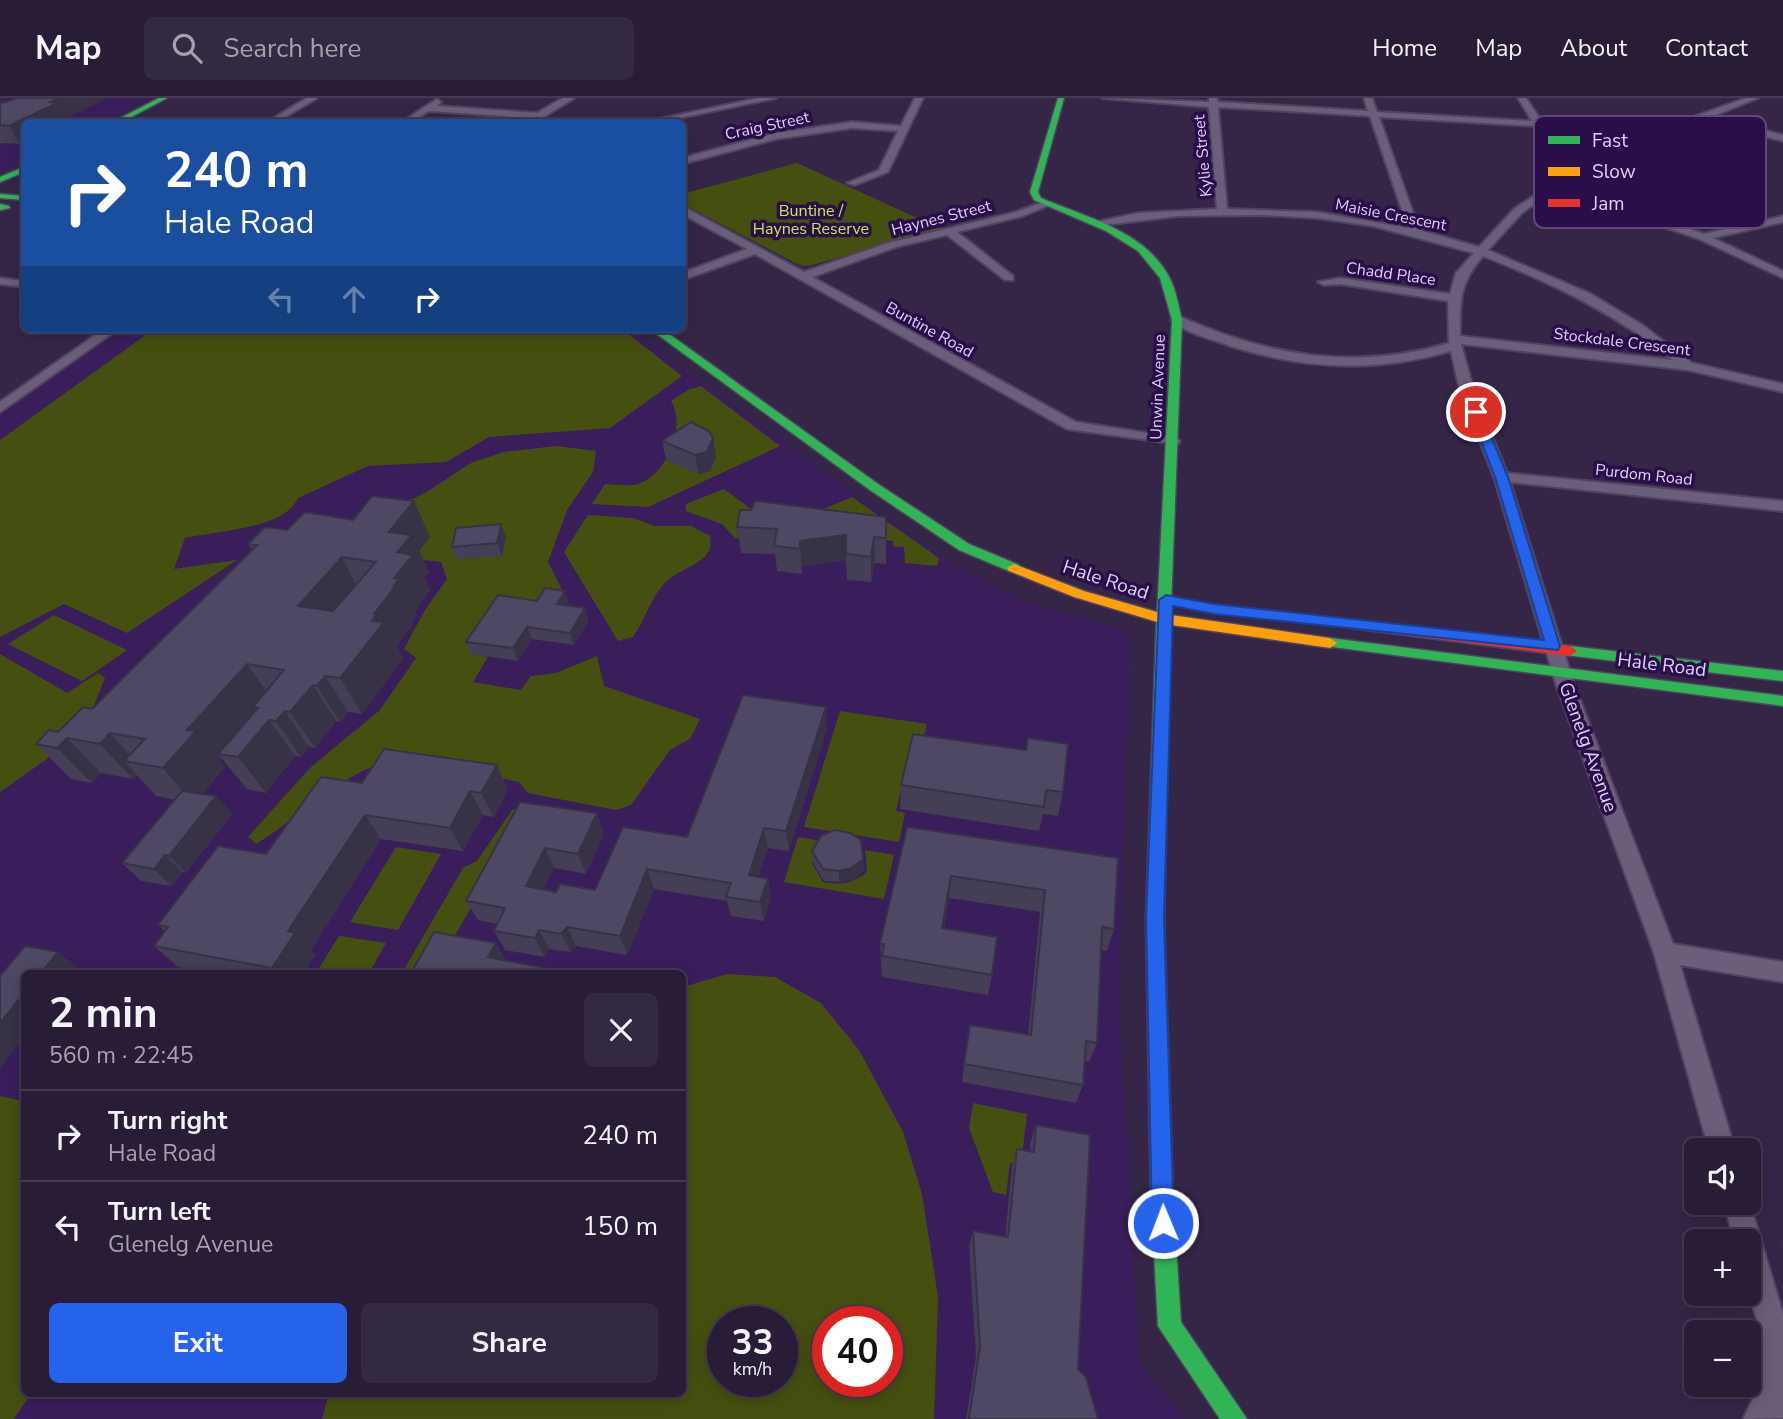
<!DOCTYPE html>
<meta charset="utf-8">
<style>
body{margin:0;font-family:"Nunito Sans",sans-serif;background:#342942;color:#f1f3f6;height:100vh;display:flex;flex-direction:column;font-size:26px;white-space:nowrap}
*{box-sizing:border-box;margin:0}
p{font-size:23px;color:#a5a1ad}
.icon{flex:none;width:38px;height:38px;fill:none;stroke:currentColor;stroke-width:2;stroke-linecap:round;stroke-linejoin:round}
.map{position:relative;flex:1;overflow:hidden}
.drawer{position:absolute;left:21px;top:872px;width:665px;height:427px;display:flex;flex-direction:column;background:#281c36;border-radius:10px;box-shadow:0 4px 18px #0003,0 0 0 2px #443a51}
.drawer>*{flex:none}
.hud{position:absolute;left:21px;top:21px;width:665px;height:214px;border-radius:10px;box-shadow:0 4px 18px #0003,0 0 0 2px #443a51;background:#1a4fa0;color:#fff;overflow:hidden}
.fabs{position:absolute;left:1684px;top:1040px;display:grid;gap:14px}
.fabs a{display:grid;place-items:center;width:77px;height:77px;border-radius:10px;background:#281c36;box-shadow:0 4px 18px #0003,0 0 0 2px #443a51;font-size:35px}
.speed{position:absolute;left:707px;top:1208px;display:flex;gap:14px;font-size:35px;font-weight:700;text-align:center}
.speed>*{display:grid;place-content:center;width:91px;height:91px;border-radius:50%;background:#281c36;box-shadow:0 4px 18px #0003,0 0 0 2px #443a51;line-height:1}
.speed small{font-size:18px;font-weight:400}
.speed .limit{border:10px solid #d22;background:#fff;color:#111}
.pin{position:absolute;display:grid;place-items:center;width:60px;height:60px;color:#fff;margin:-30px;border:4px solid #fff;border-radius:50%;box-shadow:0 2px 7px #0007}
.me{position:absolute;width:77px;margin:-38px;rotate:359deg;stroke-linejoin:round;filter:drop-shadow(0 0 5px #0008)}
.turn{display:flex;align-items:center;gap:24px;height:147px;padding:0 28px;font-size:32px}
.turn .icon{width:91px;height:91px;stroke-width:2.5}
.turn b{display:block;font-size:49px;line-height:60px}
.lanes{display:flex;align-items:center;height:66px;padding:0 28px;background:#0003;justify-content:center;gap:35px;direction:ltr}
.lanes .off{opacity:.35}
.round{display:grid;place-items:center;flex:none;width:74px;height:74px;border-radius:10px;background:#342942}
.head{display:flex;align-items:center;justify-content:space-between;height:119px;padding:0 28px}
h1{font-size:42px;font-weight:700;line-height:52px}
.button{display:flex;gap:14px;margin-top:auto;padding:14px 28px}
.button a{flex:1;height:80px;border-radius:10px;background:#2563eb;color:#fff;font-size:28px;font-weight:700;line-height:80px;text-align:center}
.button a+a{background:#342942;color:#f1f3f6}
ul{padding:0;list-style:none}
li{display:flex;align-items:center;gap:21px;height:91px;padding:0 28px;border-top:2px solid #443a51}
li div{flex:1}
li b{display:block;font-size:26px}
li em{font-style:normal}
header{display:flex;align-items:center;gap:42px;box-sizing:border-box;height:98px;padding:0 35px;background:#281c36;border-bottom:2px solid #443a51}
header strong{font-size:33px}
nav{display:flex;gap:38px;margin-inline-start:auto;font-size:24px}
.search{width:490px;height:63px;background:#342942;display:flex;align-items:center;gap:18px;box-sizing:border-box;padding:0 24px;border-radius:10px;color:#a5a1ad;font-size:26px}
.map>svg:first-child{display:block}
</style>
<header>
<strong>Map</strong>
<div class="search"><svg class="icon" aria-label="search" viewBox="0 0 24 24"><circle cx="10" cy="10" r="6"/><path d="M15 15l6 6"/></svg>Search here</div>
<nav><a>Home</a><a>Map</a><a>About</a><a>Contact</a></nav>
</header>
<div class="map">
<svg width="1783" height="1321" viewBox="0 0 1783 1321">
<rect width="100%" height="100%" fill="#352648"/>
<g fill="#3a1e5c" fill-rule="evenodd">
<path d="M0,0H153L104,24H24V64L0,76Z"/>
<path d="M122,231H630L947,463L1023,502L1130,534L1119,907L1140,1268L1187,1321H0V316ZM24,875H682V1295H24ZM723,1223H782V1283H723ZM828,1223H887V1283H828Z"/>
</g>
<g fill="#455010" fill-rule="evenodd">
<path d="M797,65L941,131L808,168L799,167L683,106L682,96Z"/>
<path d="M154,231H622L682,278L610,330L489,339L446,364L368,368L298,400C285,431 216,433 185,440L174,471L237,462L127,535L64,506L0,539V342Z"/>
<path d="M701,288L780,348L648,409L592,406L605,386C615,386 628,389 638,386C666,378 687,328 671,303L688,292Z"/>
<path d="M556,348L596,353L593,374L567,412L548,464L569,506L472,556L488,559L473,584L521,592L531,578L556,575L597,558L604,588L700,621L690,641L670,652L631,707L616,712L528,695L519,684C478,676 430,660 387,665C350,669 291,726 256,746L248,739L310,670L380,612L416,560L404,551L425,512L447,481L441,464L378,457L347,432L425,395L471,365L504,354Z"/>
<path d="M724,391L766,422L741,440H735L722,426L686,413V406Z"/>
<path d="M852,399L939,460L937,468L905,465L904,449L893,448V443L772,427L802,420Z"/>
<path d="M588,417L633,420L655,428H691L710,438C716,464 684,468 668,482C652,496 645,522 633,539L618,543L564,454Z"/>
<path d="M54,517L127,552L82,583L8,546Z"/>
<path d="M0,556L67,595L98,575L105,580L86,627L51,658L0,694Z"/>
<path d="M840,613L927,626L919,659L909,658L896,713L905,715L899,744L804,729Z"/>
<path d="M513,711L525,713L434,875H402L463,770L477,763Z"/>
<path d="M798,739L828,744L820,748L812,765L823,784C842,787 852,786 867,774L865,752L894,757L884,801L784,784Z"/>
<path d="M396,749L441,756L398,832L350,824Z"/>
<path d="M339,838L386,845L369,875H316Z"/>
<path d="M727,876L775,879L821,905L859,952L903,1034L922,1096L938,1199L934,1321H322L329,1295H682L683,889ZM723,1223H782V1283H723ZM828,1223H887V1283H828Z"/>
<path d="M0,998L24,1003V1295H31L14,1321H0Z"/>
<path d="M973,1005L1027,1016L1021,1067L1010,1065L1006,1097L993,1094L969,1030Z"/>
</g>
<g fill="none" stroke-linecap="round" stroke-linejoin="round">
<g stroke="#4f435f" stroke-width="4">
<g id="street">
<path d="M307,0H317L277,24H267Z"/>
<path d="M563,0H574L536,24H527L531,20L429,13L411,24H402L437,1L441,4L437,8L537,15Z"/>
<path d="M759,0H776L660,24H645Z"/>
<path d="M915,0H923L888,74L855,87L847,85L879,72L898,33L852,30L776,41L682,66V60L776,35L852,24L901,28Z"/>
<path d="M1102,0L1209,4V0H1217L1218,4L1368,13L1364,0H1372L1377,14L1532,23L1518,0H1526L1542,24L1624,44L1746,0H1758L1711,19L1783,37V43L1702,22L1628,49L1562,86L1704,136L1783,118V124L1713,140L1783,173V180L1699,141L1555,91L1522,115L1488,152L1589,195L1644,228L1692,265L1783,286V294L1688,272L1461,246L1474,293L1507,375L1783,403V413L1510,384L1574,586L1673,846L1783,864V884L1680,867L1735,1052H1709L1654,855L1556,586L1494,379L1460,293L1451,253C1373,276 1295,271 1219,244C1204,239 1183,233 1171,222L1181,219C1268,258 1356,273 1449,245L1448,203L1340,186L1324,187L1318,184L1340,180L1450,196L1456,175L1474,155L1373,128L1317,120L1262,117L1179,118L1096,128V124L1139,115L1217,111L1209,9ZM1218,9L1370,18L1408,130L1317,114L1227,111ZM1379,19L1536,28L1559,65L1570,74L1514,111L1479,149L1419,132ZM1546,30L1617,48L1577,70L1566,61ZM1483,158C1552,185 1616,216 1673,262L1460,238C1460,202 1459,186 1483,158Z"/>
<path d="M1043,104L1052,106L1023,118L957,134L1013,178V182H1005L947,137L896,149L812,179L1076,324L1173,339L1180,343L1178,346L1067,331L755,156L682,182V175L747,151L682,116V108L804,174L888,145L1016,114Z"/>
<path d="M0,180L24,183V189L0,186Z"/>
<path d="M104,231H118L0,314V304Z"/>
<path d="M1748,1099L1783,1216V1320L1743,1321L1754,1299L1758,1225L1748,1193V1143H1734L1724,1104H1748Z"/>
</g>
</g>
<g stroke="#4f435f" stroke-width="3">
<g id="fast">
<path d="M159,0H167L122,24H113Z"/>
<path d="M1058,0H1064L1038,94L1041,100C1088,120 1150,134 1172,185C1177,197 1179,210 1182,222L1170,536L1164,822L1161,828L1155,830L1149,828L1146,822L1156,536L1172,222L1160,180L1138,153L1106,133L1034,102L1030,94Z"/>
<path d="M24,69V74L0,84V79Z"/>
<path d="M0,96L24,98V102L0,100Z"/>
<path d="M0,106L9,108L10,110L0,112Z"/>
<path d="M650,231H662L878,386L969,446L1019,467V473H1009L959,452L870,392Z"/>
<path d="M1330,540L1783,598V608L1325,548L1323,545Z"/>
<path d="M1570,548L1783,573V583L1565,557L1563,553L1565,549Z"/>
<path d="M1162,1090L1170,1093L1173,1101L1181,1224L1247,1321H1220L1158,1228L1151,1101L1154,1093Z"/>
</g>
</g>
<g stroke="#4f435f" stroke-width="3">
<g id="slow">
<path d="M1014,466L1084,493L1164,516L1330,540L1337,545L1330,550L1164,526L1074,499L1009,473L1007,470Z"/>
<path d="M1155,814L1161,816L1164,822L1173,1101L1170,1109L1162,1112L1154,1109L1151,1101L1146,822L1149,816Z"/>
</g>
</g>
<g stroke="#4f435f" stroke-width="3">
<path id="jam" d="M1356,522L1570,548L1577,553L1570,558L1351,530L1349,527L1351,524Z"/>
</g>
<use href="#street" fill="#6a5e7a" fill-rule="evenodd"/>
<use href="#fast" fill="#30b455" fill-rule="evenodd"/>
<use href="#slow" fill="#ff9f0a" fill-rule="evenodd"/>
<use href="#jam" fill="#e5322d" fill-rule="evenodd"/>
</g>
<g fill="#443e56">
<path d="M0,5L66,20L67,23L20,46L3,45L0,46Z"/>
<path d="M713,340L716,359L710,373L699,376L666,362L662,343Z"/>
<path d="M886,419V466L875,465L871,484L847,482L846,462L802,468V476L777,473L775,456L741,455L737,429Z"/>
<path d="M287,432L430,439L419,453L429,474L424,479L430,493L415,513L417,517L412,523L413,526L397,548L403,561L362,616L348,614L340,624L336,623L315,650L309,649L301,659L295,658L266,695L247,691L222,661L220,663L225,669L202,696L216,698L232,716L186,775L182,774L171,788L141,783L122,765L175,702L156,698L137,677L133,681L101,675L92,685L71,681L36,646L58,634L92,611L252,452L248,446Z"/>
<path d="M506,439L502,458L457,461L452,449Z"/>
<path d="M565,493L569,506L568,507L589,522L574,547L532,541L518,563L471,556L466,544L537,503Z"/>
<path d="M827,630L789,753L768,750L758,779L768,781L771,800L764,823L731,818L727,803L654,791L627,857L576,848L571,854L549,851L545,859L505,852L494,833L497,826L478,822L466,803L520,704L604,736L586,776L554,770L543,791L556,794L595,792L687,739Z"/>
<path d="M913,636L1063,694L1058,718L1043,716L1039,733L900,711L901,687Z"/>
<path d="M362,685L508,691L494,719L483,717L463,753L381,741L311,852L315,857L303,875H208L178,869L154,848L165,833L158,827L266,756Z"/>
<path d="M907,729L1118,760L1114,831L1107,853L1101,852L1097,945L1089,964L1085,963L1083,987L1076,1005L962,984L970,927L1028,937L1040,814L949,800L944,830L992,877L988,897L882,879L880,846Z"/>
<path d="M812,753L863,761L864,773L852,782L839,784L824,783L813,765Z"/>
<path d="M1036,1027L1078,1271L1098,1321H966L976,1258L969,1147L973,1133L1005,1139L1012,1068L1017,1051L1030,1053V1045Z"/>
</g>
<g fill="#373246">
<path d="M60,0H108L66,20L67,23L64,24H24V44L20,46L9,28Z"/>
<path d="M713,340L716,359L710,373L699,376L695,357Z"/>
<path d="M414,403L430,439L419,453L429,474L424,479L430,493L415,513L417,517L412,523L413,526L397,548L403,561L362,616L340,580L372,523L374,516L393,489L394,480L389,434Z"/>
<path d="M501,426L506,439L502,458L497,445Z"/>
<path d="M846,437V462L802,468V476L800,443Z"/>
<path d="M874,439L875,465L871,484V459Z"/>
<path d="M342,459L361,496L320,544L298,508Z"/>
<path d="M565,493L569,506L561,519L557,506Z"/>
<path d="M585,510L589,522L574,547L570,535Z"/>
<path d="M527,529L532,541L518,563L513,550Z"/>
<path d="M247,566L272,602L258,610L253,609L259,617L218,656L222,661L220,663L225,669L194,706L163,670L187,632Z"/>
<path d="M325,578L348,614L340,624L317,588Z"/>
<path d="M313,587L336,623L315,650L290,614Z"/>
<path d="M826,609L827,630L789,753L786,733Z"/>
<path d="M285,613L309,649L301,659L276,623Z"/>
<path d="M269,622L295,658L266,695L238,659Z"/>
<path d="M110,635L138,666L124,663L137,677L133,681L100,646Z"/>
<path d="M67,640L101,675L92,685L57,650Z"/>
<path d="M497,667L508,691L494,719L481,695Z"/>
<path d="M470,693L483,717L463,753L450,730Z"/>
<path d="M216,698L232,716L186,775L169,758Z"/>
<path d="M597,715L604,736L586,776L578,756Z"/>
<path d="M365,717L381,741L311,852L315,857L303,875H277L272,870L288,833Z"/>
<path d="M764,730L768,750L753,797L749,777Z"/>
<path d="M545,750L554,770L536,808L526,788Z"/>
<path d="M165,757L182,774L171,788L154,771Z"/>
<path d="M863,761L864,773L852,782L839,784V773Z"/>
<path d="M647,771L654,791L627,857L620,838Z"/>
<path d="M951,778L949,800L941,851L942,830Z"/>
<path d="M768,781L771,800L764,823L760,804Z"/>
<path d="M567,829L576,848L571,854L561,836Z"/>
<path d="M539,832L549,851L545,859L535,840Z"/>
<path d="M496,845L509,867L488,859Z"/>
<path d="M58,854L79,871L76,875H41Z"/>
<path d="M24,895V940L0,970V925Z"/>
</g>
<g fill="#4f4864" stroke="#373246" stroke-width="2" fill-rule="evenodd">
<path d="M16,0H60L50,4L57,5L9,28L0,27V5L6,4Z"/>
<path d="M691,324L709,333L713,340L707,354L695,357L662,343Z"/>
<path d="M372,398L414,403L389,434L412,437L397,454L413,457L394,480L399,481L393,489H395L374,516H377L372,523L384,524L340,580L325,578L317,588L313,587L290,614L285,613L276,623L269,622L238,659L218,656L258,610L253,609L284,572L247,566L187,632L196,633L163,670L124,663L145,641L110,635L100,646L67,640L57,650L36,646L49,632L58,634L83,609L92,611L257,447L248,446L265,429L287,432L305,414L353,422ZM342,459L376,464L333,513L298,508Z"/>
<path d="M755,403L886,419V440L874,439L871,459L846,456V437L800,443V451L774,448L777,431L737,429L740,412H751Z"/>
<path d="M501,426L497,445L452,449L456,430Z"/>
<path d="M545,490L565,493L557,506L585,510L570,535L527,529L513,550L466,544L498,497L537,503Z"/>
<path d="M743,597L826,609L786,733L764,730L749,777L768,781L760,804L726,799L731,785L647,771L620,838L567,829L561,836L539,832L535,840L494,833L505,810L466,803L520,704L597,715L578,756L545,750L526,788L556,794L560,786L595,792L623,729L687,739Z"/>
<path d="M913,636L1026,652L1028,640L1068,646L1063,694L1046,692L1044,709L901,687Z"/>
<path d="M384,651L497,667L481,695L470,693L450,730L365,717L288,833L295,835L272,870L154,848L168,829L158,827L218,748L266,756L321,679L362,685Z"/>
<path d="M182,693L216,698L169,758L165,757L154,771L122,765Z"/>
<path d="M907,729L1118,760L1114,831L1102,829L1097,945L1086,943L1083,987L964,966L970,927L1031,937L1045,792L951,778L942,830L997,839L992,877L882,858L884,846H880Z"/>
<path d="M834,732L850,735L861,742L863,761L851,770L839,773L823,771L812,753L821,738Z"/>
<path d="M434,834L496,845L488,859L571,875H411Z"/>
<path d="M25,848L58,854L41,875H24V895L0,925V878Z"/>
<path d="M1036,1027L1090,1037L1078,1271L1086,1279L1098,1321H969L980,1248L973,1133L1008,1139L1017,1051L1034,1054Z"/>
</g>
<path fill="#2563eb" stroke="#184099" stroke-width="2" d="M1476,311L1481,314L1508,379L1560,548L1558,552L1214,516L1173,508L1164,820L1174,1125L1171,1133L1163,1136L1155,1133L1152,1125L1146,820L1159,502L1166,497L1214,506L1544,542L1495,379L1470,314Z"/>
<g text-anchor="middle" stroke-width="7" stroke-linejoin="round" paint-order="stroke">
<g font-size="16" fill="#ddd1f6" stroke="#2a0e49">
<text transform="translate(767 27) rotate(-12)" y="6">Craig Street</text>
<text transform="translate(1202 58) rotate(-95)" y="6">Kylie Street</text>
<text transform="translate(1391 116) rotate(11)" y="6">Maisie Crescent</text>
<text transform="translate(941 119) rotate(-14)" y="6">Haynes Street</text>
<text transform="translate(1391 175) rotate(8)" y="6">Chadd Place</text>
<text transform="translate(930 231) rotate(29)" y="6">Buntine Road</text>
<text transform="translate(1622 243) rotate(7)" y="6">Stockdale Crescent</text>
<text transform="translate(1157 289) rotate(-88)" y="6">Unwin Avenue</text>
<text transform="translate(1644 376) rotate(6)" y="6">Purdom Road</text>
</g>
<g font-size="16" fill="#c8e952" stroke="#2a0e49">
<text x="811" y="118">Buntine /<tspan x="811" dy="18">Haynes Reserve</tspan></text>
</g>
<g font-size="19" fill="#ddd1f6" stroke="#2a0e49">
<text transform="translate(1106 481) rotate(18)" y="7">Hale Road</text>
<text transform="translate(1662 566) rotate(7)" y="7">Hale Road</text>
<text transform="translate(1589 649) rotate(70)" y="7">Glenelg Avenue</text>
</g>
</g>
<rect x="1534" y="18" width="232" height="112" rx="10" fill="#2a0e49" stroke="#60487d" stroke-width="2"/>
<rect x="1548" y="38" width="32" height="8" fill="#30b455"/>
<rect x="1548" y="69" width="32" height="9" fill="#ff9f0a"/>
<rect x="1548" y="101" width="32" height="8" fill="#e5322d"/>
<g font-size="19" fill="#ddd1f6">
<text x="1592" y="49">Fast</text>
<text x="1592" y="80">Slow</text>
<text x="1592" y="112">Jam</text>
</g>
</svg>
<div class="fabs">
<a><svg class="icon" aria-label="sound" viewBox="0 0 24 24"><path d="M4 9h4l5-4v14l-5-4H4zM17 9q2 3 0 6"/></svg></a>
<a>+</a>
<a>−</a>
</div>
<div class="speed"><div>33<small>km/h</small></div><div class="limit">40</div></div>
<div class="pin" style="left:1476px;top:314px;background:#d93025"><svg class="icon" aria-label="arrive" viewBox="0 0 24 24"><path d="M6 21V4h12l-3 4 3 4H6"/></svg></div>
<svg class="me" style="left:1163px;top:1125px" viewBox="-20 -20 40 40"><circle r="17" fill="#2563eb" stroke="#fff" stroke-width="3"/><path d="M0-11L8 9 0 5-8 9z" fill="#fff"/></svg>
<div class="hud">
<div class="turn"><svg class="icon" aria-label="right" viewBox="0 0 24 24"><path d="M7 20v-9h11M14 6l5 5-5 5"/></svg><div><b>240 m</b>Hale Road</div></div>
<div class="lanes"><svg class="icon off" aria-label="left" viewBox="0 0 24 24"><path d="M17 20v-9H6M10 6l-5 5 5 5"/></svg><svg class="icon off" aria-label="ahead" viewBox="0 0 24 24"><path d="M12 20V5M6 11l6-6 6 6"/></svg><svg class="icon" aria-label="right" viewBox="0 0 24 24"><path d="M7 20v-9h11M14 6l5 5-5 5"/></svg></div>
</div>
<section class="drawer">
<div class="head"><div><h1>2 min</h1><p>560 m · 22:45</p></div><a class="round"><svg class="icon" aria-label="close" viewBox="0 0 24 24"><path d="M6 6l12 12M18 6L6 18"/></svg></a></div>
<ul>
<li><svg class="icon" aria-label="right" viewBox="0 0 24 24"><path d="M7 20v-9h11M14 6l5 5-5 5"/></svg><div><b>Turn right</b><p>Hale Road</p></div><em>240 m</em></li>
<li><svg class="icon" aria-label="left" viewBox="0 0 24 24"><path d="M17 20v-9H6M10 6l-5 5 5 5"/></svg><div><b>Turn left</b><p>Glenelg Avenue</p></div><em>150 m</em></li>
</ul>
<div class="button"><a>Exit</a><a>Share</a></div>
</section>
</div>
